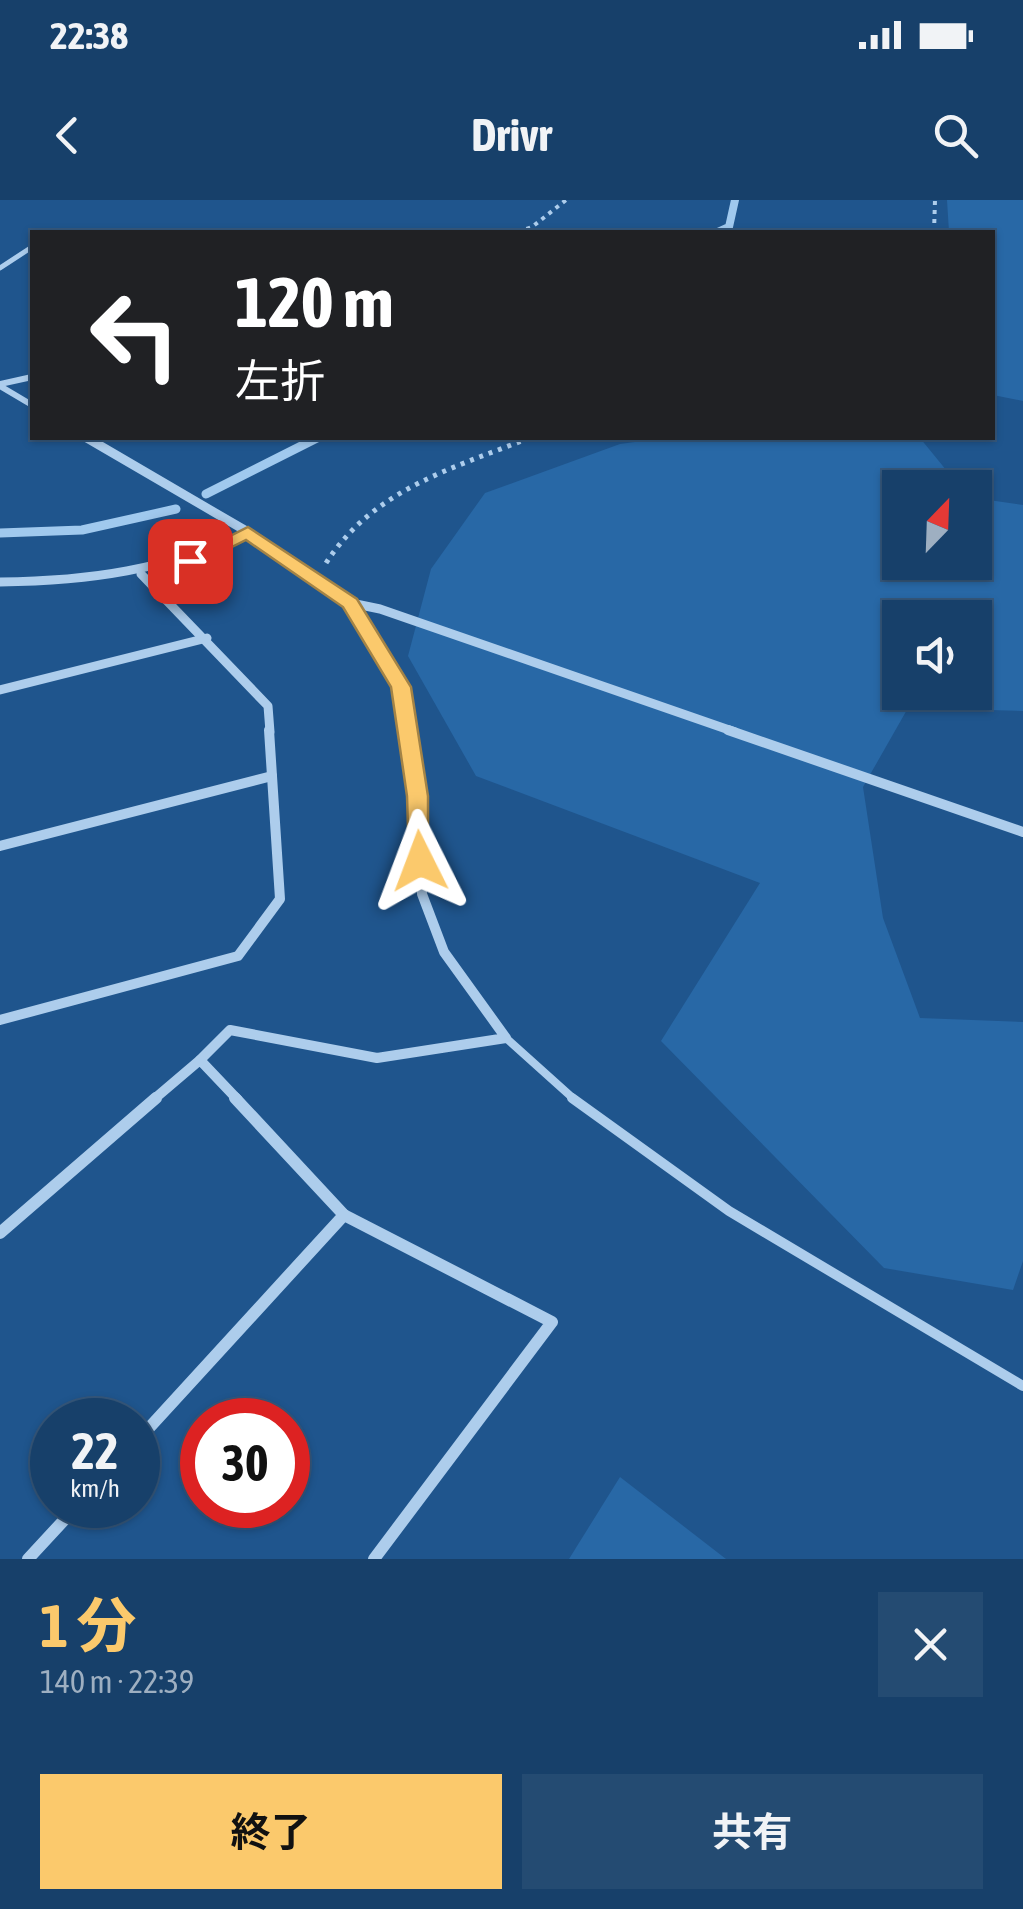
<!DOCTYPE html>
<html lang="ja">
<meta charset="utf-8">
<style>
body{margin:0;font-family:"Asap Condensed","Noto Sans JP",sans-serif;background:#244b72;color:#f1f3f6;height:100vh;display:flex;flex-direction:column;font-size:38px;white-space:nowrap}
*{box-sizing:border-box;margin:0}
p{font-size:32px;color:#9eafc1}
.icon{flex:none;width:55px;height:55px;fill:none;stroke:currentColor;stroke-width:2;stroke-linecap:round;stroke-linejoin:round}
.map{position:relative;height:1359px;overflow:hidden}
.side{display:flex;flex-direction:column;background:#17406a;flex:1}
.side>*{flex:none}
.top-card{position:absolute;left:30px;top:30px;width:965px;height:210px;border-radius:0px;box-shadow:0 2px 8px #0004,0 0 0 2px #36597e;background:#202124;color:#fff;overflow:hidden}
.needle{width:65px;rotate:23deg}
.controls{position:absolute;left:882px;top:270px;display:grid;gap:20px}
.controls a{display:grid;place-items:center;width:110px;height:110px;border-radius:0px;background:#17406a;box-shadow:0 2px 8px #0004,0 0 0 2px #36597e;font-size:50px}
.speed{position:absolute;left:30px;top:1198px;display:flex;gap:20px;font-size:50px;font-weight:700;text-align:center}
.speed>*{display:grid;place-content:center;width:130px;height:130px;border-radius:50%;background:#17406a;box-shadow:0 2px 8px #0004,0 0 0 2px #36597e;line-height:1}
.speed small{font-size:25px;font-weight:400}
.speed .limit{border:15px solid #d22;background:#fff;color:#111}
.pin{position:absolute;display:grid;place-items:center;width:85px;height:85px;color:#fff;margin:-42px;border-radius:20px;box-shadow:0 5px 15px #0006}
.me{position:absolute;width:110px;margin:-55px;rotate:357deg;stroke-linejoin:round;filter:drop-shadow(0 0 8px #0008)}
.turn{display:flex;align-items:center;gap:35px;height:210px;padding:0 40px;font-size:45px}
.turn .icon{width:130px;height:130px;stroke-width:2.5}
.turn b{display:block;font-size:70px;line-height:85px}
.round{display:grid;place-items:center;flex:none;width:105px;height:105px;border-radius:0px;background:#244b72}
.summary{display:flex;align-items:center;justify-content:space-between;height:170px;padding:0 40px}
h1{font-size:60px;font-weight:700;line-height:75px;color:#fbc96c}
.primary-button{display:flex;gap:20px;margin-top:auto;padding:20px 40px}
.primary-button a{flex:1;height:115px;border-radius:0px;background:#fbc96c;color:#111;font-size:40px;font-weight:700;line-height:115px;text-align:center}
.primary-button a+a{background:#244b72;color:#f1f3f6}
.status{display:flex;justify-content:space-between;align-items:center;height:70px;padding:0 50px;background:#17406a;direction:ltr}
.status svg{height:28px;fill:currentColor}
header{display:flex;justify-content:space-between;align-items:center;height:130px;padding:0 40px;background:#17406a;font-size:45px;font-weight:700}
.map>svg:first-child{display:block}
</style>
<div class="status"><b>22:38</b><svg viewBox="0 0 49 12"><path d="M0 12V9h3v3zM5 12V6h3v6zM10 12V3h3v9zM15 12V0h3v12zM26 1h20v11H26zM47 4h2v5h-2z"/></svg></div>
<header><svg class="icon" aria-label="back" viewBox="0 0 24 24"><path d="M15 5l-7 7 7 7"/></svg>Drivr<svg class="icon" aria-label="search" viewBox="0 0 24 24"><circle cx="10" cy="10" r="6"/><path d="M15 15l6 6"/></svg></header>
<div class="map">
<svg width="1023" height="1359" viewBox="0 0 1023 1359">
<rect width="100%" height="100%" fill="#1f558d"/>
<g fill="#2868a6" fill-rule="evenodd">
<path d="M947,0H1023V201L993,195L992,32H949Z"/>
<path d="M664,238H920L960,287L900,288V362H975V298L1023,305V511L908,508L863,587L883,718L920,818L1023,822V1061L1013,1090L884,1068L661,841L760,683L476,576L408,456L431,369L485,293L620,244ZM900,418H975V492H900Z"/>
<path d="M620,1277L726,1359H569Z"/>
</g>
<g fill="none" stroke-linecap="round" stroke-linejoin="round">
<path stroke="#a0c9ee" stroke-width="8" d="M718,32L729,27L735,0"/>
<g stroke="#a0c9ee" stroke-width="9">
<path d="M206,294L317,238"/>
<path d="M0,333L82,330L176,309"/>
</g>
<g stroke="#adcdec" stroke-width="4" stroke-dasharray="4 5" stroke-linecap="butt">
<path d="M518,32L532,27L566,0"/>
<path d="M934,32L935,0"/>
</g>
<path stroke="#adcdec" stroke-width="5" stroke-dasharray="4 6" stroke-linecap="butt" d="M326,363C374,289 451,269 529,238"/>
<path stroke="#adcdec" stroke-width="5" d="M0,68L32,47"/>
<path stroke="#adcdec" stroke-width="8" d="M506,838L575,900"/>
<path stroke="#adcdec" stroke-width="10" d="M572,898L729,1011L1023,1186"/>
<g stroke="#adcdec" stroke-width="6">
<path d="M0,184L32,177"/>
<path d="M0,186L32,205"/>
</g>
<g stroke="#adcdec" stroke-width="9">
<path d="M87,238L248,332L351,403L401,487L408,532"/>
<path d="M141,374L268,506L270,532"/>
<path d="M0,382C89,381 167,370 248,332"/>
<path d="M351,403L380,409L735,532"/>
<path d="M0,490L207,438"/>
</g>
<g stroke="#adcdec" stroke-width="10">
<path d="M728,530L1023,632"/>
<path d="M0,646L272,576"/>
<path d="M0,820L238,756L280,699L269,530"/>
<path d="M200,860L230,830L377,858L506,838L444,752L422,694L418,596L408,530"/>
<path d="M153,900L200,860L238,900"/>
</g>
<g stroke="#adcdec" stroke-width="12">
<path d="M344,1015L552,1122L374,1359"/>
<path d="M0,1033L156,898"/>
<path d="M138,1240L344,1015L235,898"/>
<path d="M28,1359L78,1305"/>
</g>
</g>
<path fill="#fbc96c" stroke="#a38346" stroke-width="2.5" d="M248,327L357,399L411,487L428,596V667L420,669L409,661L407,596L391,487L343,407L246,340L196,365L181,361Z"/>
</svg>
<div class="controls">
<a><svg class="needle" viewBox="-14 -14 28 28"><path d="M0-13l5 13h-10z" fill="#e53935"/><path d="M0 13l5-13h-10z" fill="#9eafc1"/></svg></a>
<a><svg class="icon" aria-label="sound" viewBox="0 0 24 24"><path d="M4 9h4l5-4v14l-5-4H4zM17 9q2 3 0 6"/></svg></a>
</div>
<div class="speed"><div>22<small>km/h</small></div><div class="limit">30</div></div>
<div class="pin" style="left:190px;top:361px;background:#d93025"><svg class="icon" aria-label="arrive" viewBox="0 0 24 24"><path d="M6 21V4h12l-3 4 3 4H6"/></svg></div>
<svg class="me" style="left:420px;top:661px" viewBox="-20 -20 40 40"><path d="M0-17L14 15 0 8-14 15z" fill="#fbc96c" stroke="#fff" stroke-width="4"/></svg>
<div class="top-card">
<div class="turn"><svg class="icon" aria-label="left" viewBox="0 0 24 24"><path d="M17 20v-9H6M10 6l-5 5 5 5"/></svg><div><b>120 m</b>左折</div></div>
</div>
</div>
<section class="side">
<div class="summary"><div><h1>1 分</h1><p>140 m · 22:39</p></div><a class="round"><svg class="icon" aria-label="close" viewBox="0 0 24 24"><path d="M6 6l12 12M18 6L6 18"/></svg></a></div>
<div class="primary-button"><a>終了</a><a>共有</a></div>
</section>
